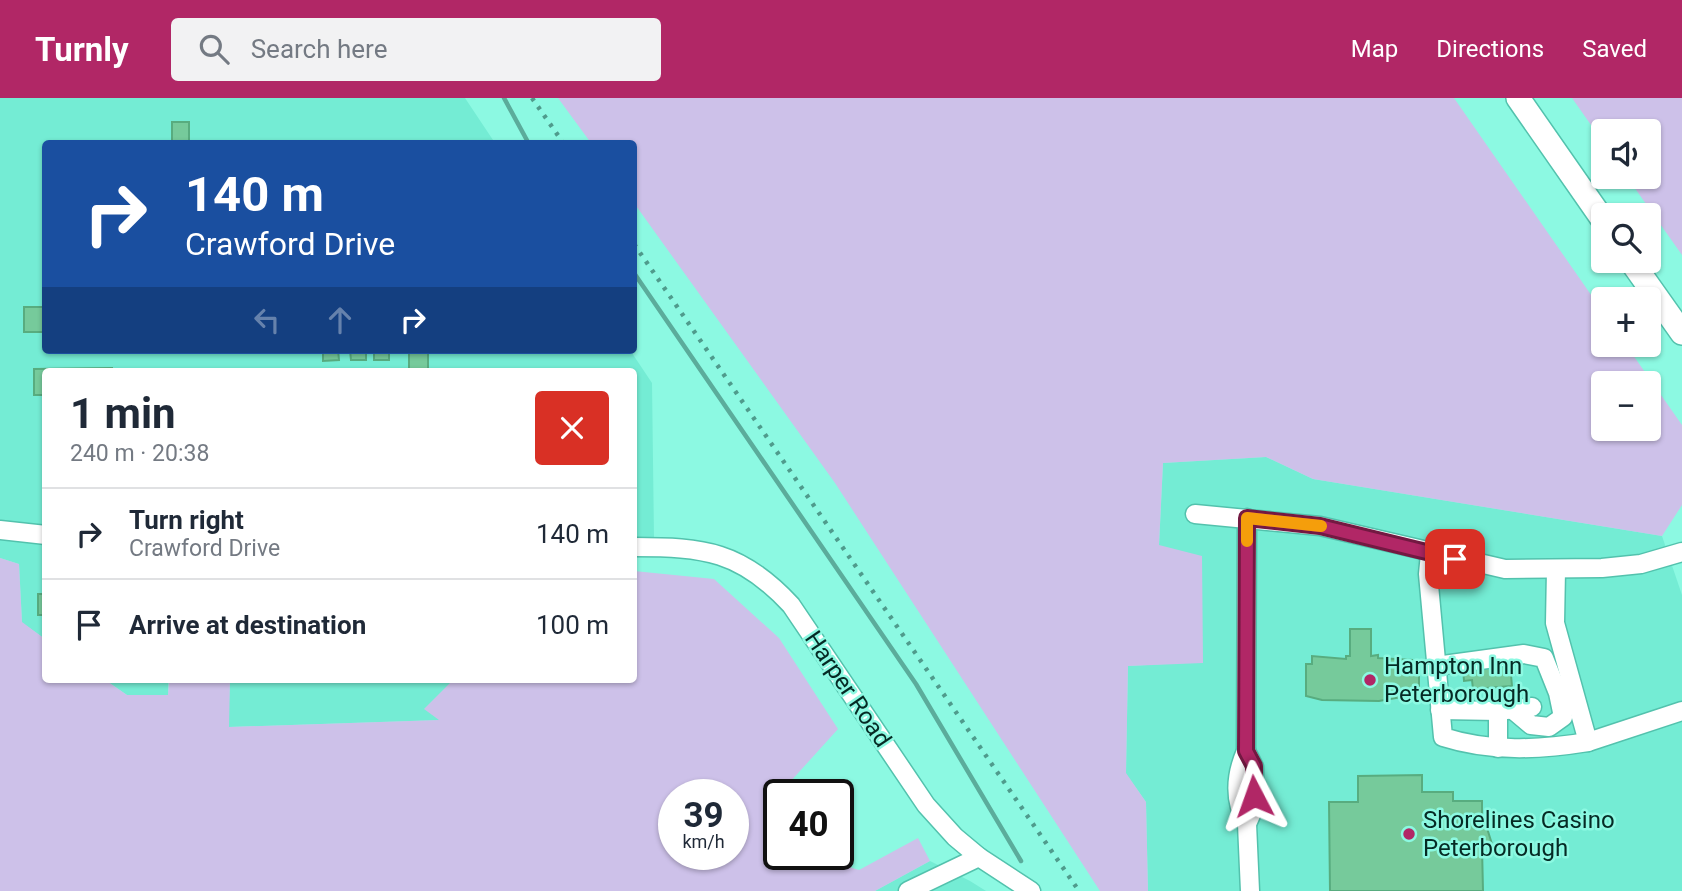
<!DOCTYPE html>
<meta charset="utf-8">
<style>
body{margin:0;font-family:Roboto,sans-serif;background:#f2f2f3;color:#1f2937;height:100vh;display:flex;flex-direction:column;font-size:26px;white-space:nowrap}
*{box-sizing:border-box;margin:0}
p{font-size:23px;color:#747a83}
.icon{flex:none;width:38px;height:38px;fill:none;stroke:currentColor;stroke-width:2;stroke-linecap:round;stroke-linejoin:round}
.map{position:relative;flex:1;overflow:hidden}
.panel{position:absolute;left:42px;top:270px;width:595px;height:315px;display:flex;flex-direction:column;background:#fff;border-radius:7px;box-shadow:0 2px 5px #0004}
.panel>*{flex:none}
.guide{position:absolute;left:42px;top:42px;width:595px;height:214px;border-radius:7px;box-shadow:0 2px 5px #0004;background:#1a4fa0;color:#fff;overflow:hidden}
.controls{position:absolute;left:1591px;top:21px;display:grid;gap:14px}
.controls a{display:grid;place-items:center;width:70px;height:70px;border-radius:7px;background:#fff;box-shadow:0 2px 5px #0004;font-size:35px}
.speed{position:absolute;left:658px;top:681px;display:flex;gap:14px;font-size:35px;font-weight:700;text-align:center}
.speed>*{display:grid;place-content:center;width:91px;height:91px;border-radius:50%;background:#fff;box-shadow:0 2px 5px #0004;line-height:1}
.speed small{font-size:18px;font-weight:400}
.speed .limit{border:4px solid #111;border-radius:10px;background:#fff;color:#111}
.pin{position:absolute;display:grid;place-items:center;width:60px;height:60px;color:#fff;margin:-30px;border-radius:14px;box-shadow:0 4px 10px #0006}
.me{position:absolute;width:77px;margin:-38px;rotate:356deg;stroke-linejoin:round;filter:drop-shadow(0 0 5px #0008)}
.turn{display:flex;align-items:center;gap:24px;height:147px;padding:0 28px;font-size:32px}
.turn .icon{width:91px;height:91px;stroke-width:2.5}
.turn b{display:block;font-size:49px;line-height:60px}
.lanes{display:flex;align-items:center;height:66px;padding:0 28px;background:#0003;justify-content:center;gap:35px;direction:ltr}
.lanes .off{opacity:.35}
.round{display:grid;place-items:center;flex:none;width:74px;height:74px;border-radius:7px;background:#f2f2f3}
.headline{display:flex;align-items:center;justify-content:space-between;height:119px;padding:0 28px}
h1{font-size:42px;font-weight:700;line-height:52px}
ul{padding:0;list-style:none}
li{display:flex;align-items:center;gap:21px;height:91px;padding:0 28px;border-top:2px solid #e0e1e3}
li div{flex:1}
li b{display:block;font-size:26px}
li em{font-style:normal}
header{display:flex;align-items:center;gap:42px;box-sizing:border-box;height:98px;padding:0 35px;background:#b12766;color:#fff}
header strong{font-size:33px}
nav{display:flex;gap:38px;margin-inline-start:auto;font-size:24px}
.search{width:490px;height:63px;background:#f2f2f3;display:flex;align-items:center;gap:18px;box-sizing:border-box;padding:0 24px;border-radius:7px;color:#747a83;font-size:26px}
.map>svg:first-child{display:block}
</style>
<header>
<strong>Turnly</strong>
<div class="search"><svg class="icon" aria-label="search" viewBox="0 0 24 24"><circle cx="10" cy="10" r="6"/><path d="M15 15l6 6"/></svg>Search here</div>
<nav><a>Map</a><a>Directions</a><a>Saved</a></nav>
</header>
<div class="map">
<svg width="1682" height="793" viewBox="0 0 1682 793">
<rect width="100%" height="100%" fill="#8cf9e2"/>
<g fill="#74ecd4">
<path d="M0,0H465L495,45L46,46V252H630L652,285L654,440H634V273H46L45,541L22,525L19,466L0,460Z"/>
<path d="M1266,359L1313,381L1662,438L1682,497V793H1148L1146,704L1126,676L1128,568L1203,564L1159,448L1163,365Z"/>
<path d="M104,581H168V597H127Z"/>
<path d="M230,581H454L440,622L228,629Z"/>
<path d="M930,763L970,783L986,793H875Z"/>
</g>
<g fill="#cdc1e9" fill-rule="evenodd">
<path d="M558,0H1454L1603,214V247H1626L1682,327V407L1662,438L1313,381L1266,359L1163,365L1159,447L1202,458L1203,565L1128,568L1126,675L1146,704L1148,793H1100L835,385L634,105V46L591,45ZM1648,285V331H1603V285Z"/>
<path d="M1572,0H1682V157L1627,79H1648V33H1603V44Z"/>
<path d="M0,460L19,466L22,524L45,541L46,581H104L127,597H168L169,581H230L229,629L439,622L424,611L454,581H634V473L714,481L779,540L838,631L790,684L794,696H779V756H814L816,759L859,772L918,740L930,763L875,793H0ZM674,696H733V756H674Z"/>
</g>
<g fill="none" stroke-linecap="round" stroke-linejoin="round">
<g stroke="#5bac9b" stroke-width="4.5">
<path d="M504,0L529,46"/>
<path d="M634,175L916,586L1021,763"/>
</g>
</g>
<g fill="#76ca9b" stroke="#58ac7f" stroke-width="2">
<rect x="172" y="24" width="17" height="22"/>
<rect x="24" y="209" width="22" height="25"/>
<path d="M323,252H338L339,262L323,263Z"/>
<path d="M350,252H366V262H351Z"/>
<rect x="374" y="252" width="15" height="10"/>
<rect x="409" y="252" width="19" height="21"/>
<path d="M112,270V273H46V297H34V271Z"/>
<rect x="38" y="496" width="8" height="21"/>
<path d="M1350,531H1371V558L1378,557V560L1412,562V566H1419V596L1379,603L1322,602L1306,598V566H1312V558L1346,561V558H1350Z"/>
<path d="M1510,566L1512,588L1473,591L1472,582L1464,583L1463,570Z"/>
<path d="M1422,677V694H1453V703H1482V727H1486L1492,746L1482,749L1483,793H1330L1329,704H1358V678Z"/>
</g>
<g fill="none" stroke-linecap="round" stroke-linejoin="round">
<g stroke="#53c2ad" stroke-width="21">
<g id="minor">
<path d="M1195,416L1320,428L1505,471L1602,470L1641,466L1682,454"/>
<path d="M1247,420L1246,653C1235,678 1234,703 1247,726"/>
<path d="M0,432L46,437"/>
<path d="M634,449C704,449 741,453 791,507L926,707L955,739L979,759L1031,793"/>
<path d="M1430,456L1428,476L1443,639C1490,654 1539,652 1588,644L1555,525L1556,472"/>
<path d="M1436,568L1524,556L1544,560L1558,595L1563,619L1549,629L1531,627L1512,611"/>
<path d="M1440,612L1498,613L1532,609"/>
<path d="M1498,613V650"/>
<path d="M1588,644L1682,613"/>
<path d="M1246,653L1254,669V710L1247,726L1250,793"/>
<path d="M908,793L979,759"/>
</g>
</g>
<g stroke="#53c2ad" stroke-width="26">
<g id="major">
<path d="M1518,0L1603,122"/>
<path d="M1631,163L1682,235"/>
</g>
</g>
<use href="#minor" stroke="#fff" stroke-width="18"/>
<use href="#major" stroke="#fff" stroke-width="23"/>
<g stroke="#4f9b8c" stroke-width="4.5" stroke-dasharray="3.5 7" stroke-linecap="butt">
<path d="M532,0L564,46"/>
<path d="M634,146L1079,793"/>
</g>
</g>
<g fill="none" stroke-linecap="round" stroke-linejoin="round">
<g stroke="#731942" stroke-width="18">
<path id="route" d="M1254,698V668L1246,653L1247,420L1320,428L1455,461"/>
</g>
<use href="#route" stroke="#b12766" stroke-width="12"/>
<path stroke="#f59e0b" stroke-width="12" d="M1247,443V420L1321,428"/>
</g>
<g fill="#b12766" stroke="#8cf9e2" stroke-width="2.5">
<circle cx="1370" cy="582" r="7"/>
<circle cx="1409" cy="736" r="7"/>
</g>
<g text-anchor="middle" stroke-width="5" stroke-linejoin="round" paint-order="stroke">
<g font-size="24" fill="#052a24" stroke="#8cf9e2" text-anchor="start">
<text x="1384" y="576">Hampton Inn<tspan x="1384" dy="28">Peterborough</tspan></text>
<text x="1423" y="730">Shorelines Casino<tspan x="1423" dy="28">Peterborough</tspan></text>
</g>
<g font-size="24" fill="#052a24" stroke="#8cf9e2">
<text transform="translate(848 591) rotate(56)" y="8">Harper Road</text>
</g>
</g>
</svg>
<div class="controls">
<a><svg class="icon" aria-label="sound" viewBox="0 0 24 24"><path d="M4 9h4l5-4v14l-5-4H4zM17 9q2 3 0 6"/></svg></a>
<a><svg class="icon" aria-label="search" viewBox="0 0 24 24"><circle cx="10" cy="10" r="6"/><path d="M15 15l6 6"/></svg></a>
<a>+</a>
<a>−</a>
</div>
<div class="speed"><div>39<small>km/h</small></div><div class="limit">40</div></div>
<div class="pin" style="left:1455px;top:461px;background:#d93025"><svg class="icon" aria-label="arrive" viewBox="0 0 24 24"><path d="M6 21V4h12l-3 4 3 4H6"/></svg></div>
<svg class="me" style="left:1254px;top:698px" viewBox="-20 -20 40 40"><path d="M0-17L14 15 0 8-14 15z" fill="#b12766" stroke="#fff" stroke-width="4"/></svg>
<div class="guide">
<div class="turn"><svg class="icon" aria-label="right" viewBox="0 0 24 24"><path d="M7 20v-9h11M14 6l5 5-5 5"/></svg><div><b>140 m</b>Crawford Drive</div></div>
<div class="lanes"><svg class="icon off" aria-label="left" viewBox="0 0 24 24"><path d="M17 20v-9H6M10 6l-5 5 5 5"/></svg><svg class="icon off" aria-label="ahead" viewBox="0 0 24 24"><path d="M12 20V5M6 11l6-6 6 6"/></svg><svg class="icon" aria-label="right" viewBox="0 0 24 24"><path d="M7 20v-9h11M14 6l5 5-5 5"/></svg></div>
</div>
<section class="panel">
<div class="headline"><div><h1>1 min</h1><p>240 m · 20:38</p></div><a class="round" style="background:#d93025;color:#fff"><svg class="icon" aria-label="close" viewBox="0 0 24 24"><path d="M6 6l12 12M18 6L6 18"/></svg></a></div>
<ul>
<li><svg class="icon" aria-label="right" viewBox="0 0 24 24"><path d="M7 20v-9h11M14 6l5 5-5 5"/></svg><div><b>Turn right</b><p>Crawford Drive</p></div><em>140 m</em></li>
<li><svg class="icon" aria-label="arrive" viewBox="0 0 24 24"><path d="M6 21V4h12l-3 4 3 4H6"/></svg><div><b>Arrive at destination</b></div><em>100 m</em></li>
</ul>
</section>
</div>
